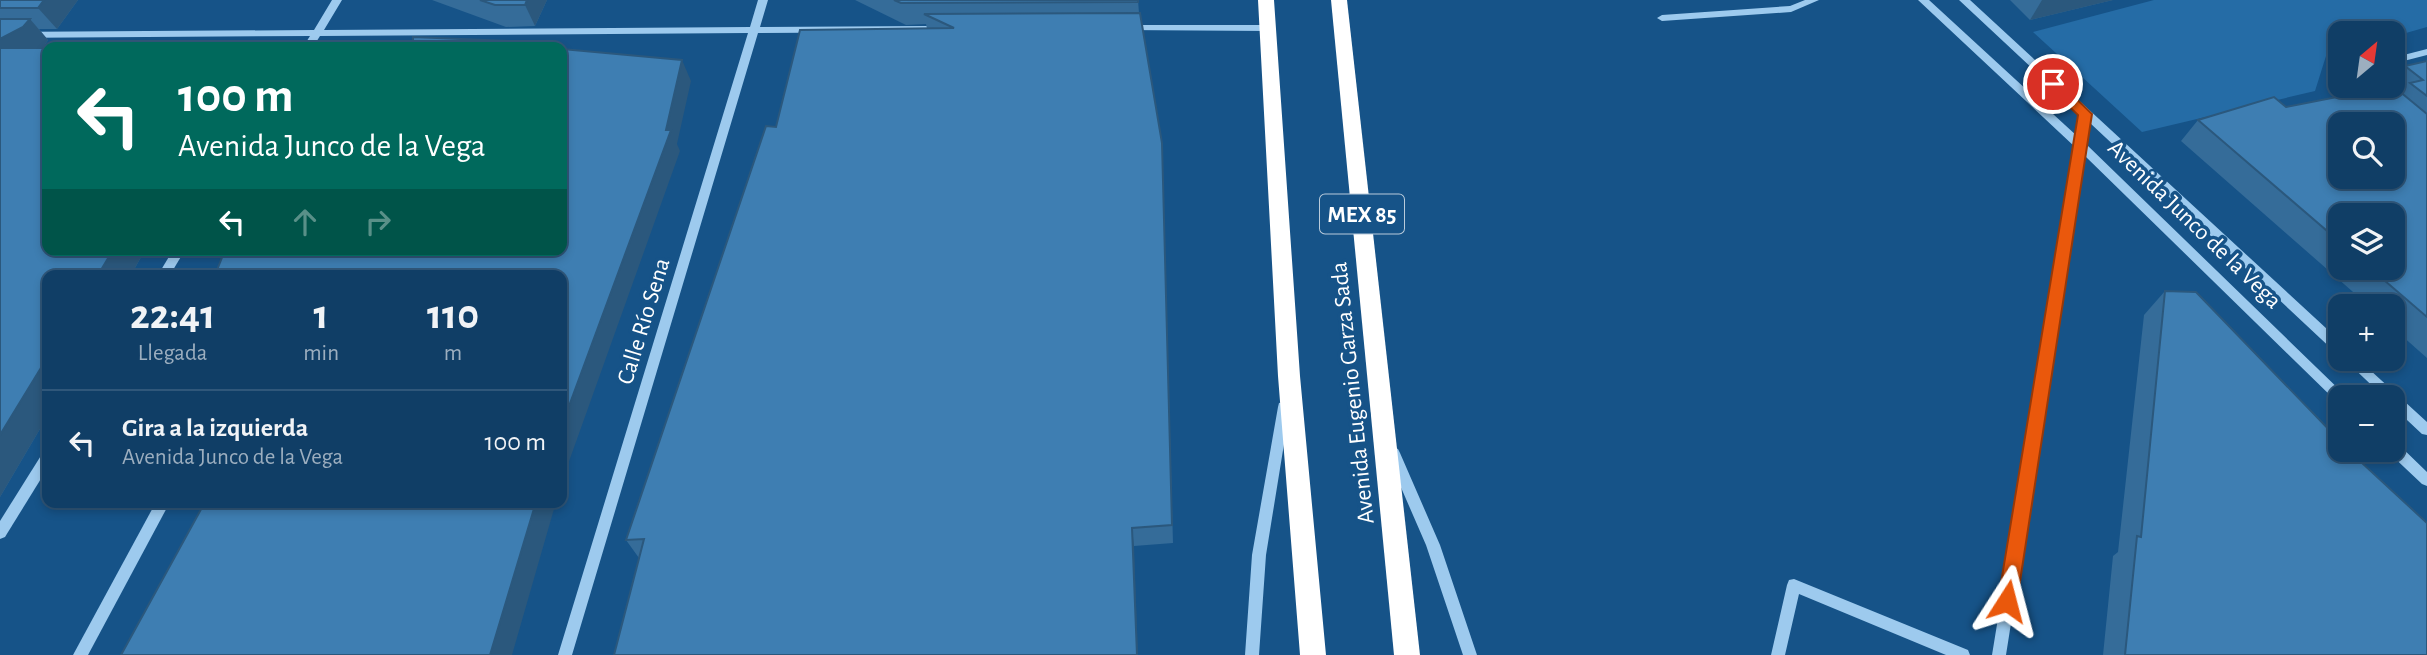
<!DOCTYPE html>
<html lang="es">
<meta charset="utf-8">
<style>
body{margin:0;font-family:"Alegreya Sans",sans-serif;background:#1e496f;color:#f1f3f6;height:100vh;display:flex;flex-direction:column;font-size:26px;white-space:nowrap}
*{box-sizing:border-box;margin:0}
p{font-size:23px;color:#9caebf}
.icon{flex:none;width:38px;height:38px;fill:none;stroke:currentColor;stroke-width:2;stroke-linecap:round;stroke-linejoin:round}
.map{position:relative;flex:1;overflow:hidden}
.sheet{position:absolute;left:42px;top:270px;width:525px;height:238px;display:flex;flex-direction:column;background:#103e66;border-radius:14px;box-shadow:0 4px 10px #0003,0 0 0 2px #30577a}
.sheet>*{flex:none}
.hud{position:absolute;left:42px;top:42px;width:525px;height:214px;border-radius:14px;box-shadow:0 4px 10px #0003,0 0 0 2px #30577a;background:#00695c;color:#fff;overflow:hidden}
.needle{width:46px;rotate:29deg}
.buttons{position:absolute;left:2328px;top:21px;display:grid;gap:14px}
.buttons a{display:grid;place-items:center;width:77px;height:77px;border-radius:14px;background:#103e66;box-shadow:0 4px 10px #0003,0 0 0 2px #30577a;font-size:35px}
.pin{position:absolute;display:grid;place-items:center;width:60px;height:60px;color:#fff;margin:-30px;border:4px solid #fff;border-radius:50%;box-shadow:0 2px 7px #0007}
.me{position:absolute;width:77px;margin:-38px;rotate:9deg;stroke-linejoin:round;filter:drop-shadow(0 0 5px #0008)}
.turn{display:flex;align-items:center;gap:24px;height:147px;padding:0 21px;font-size:32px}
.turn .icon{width:91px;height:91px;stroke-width:2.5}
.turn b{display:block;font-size:49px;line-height:60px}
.lanes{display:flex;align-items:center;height:66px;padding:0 21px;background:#0003;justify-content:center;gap:35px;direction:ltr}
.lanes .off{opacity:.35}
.eta{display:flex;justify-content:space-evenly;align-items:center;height:119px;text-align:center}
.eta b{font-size:42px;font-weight:600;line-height:49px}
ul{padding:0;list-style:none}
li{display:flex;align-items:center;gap:21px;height:105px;padding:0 21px;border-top:2px solid #30577a}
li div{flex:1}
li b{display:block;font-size:26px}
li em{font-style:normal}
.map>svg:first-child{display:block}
</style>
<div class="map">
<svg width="2427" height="655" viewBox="0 0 2427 655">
<rect width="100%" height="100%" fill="#165388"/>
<path fill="#256ca6" d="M2154,0H2427V27L2392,37V33H2340V52L2326,56L2315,91L2142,132L2033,32Z"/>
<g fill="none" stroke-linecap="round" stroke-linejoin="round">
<g fill="#9dcaee" fill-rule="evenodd">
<path d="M332,0H342L324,30L750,27L758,0H768L760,27L927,26L932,29L927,32L758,33L572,655H558L748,33L320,36L313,47H303L310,36L0,38V32L314,30Z"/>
<path d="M1805,0H1819L1791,12L1662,21L1657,18L1662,15L1790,6Z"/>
<path d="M1918,0H1929L2077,136L2081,114L1959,0H1970L2340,341V354L2336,353L2090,123L2087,145L2347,397H2340V402L2336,401L2085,156L2006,655H1992L2075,147Z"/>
<path d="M1127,25H1267L1272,28L1267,31L1123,30V26Z"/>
<path d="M2427,49V55L2392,64V58Z"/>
<path d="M2352,86H2363L2379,99L2380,102L2379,105H2371Z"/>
<path d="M173,250H185L170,275H158Z"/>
<path d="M2344,359H2358L2427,422V435L2422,434L2392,406V397H2384Z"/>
<path d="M1284,402L1289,403L1290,407L1266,555L1259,655H1245L1252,555L1278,407L1279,403Z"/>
<path d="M2392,442L2397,443L2427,472V486L2422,484L2387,451L2392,450Z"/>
<path d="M1393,447L1398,449L1400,453L1440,545L1477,655H1463L1426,545L1386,453L1388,449Z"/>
<path d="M47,452V469L5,537L0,539V521L42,454Z"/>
<path d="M156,502H170L88,655H73Z"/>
<path d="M1794,579L1968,650L1970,655H1946L1799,594L1785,655H1771L1787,585L1789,580Z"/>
</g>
<g fill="#fff" fill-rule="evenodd">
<path d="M1258,0H1274L1300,376L1326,655H1300L1278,376Z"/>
<path d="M1331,0H1347L1420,655H1394Z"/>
</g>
</g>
<g fill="#356c99" fill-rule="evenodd">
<path d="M0,0H78L57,29H39L48,40L43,48L47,250H145L131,275H47V417L0,497Z"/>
<path d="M432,0H547L535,26L506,27Z"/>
<path d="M855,0H1138L1139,13L1162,143L1173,543L1134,546L639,558L626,540L776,127L927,29L926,24L906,25Z"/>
<path d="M2010,0H2113L2030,20Z"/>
<path d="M2427,61V358L2392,327V306H2369L2181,141L2198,120L2286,107L2385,87L2387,86H2392V80L2405,66ZM2340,215L2392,268H2340Z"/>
<path d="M2165,291L2427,655H2103L2113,556L2118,552L2144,315Z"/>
</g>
<g fill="#2b587d">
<path d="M44,0H78L57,29L38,8Z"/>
<path d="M527,0H547L535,26L525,5Z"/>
<path d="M2042,0H2113L2030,20Z"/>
<path d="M30,19L48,40L42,49L0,70V39Z"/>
<path d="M682,60L691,81L677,144L680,151L562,481V425L666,130Z"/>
<path d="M113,250H145L131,275H98Z"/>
<path d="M47,358V417L0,497V435Z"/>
<path d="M536,502H556L512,655H490Z"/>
<path d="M1132,528L1134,546L1138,655H1137Z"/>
</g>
<g fill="#3e7eb2" stroke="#2b587d" stroke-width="2" fill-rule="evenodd">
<path d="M0,0H44L38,8H0Z"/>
<path d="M480,0H527L525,5H495Z"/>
<path d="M894,0H1138V2L901,3Z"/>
<path d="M1140,13L1162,143L1172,525L1132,528L1137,655H614L644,539L626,540L766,126L776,127L800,30L954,28L924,14Z"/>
<path d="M0,19H30L23,27L0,39Z"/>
<path d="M413,37L509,41L507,45L537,47H345L347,46L413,45Z"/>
<path d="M0,48H47V250H113L98,275H47V358L0,435Z"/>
<path d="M562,49L682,60L666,130H671L562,425V275H215L225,250H562Z"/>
<path d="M2427,61V96L2410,83L2423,80L2405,66Z"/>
<path d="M2393,86L2427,114V317L2370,268H2392V215H2340V242L2198,120L2274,97L2286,107ZM2340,124H2392V177H2340Z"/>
<path d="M2165,291L2196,292L2340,441V450H2348L2427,523V655H2125L2137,536L2141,537Z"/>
<path d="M205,502H536L490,655H121Z"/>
</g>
<path fill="#ea580c" stroke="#983908" stroke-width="2" d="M2053,80L2058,81L2092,114L2017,601L2014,607L2007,610L2001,607L1998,601L2078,115L2049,87L2047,84Z"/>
<g text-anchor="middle" stroke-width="7" stroke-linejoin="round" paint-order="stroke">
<rect fill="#165388" stroke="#b9cbdb" stroke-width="2" x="1320" y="194.5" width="84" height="39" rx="5"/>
<g font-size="23" font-weight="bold" fill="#fff">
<text x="1362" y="222">MEX 85</text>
</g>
<g font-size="24" fill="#fff" stroke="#165388">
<text transform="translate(2195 224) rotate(44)" y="8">Avenida Junco de la Vega</text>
<text transform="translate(643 321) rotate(-73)" y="8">Calle Río Sena</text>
<text transform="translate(1352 393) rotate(-96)" y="8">Avenida Eugenio Garza Sada</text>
</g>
</g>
</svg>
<div class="buttons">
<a><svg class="needle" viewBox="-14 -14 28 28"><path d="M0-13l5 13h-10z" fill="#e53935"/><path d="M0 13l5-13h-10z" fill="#9caebf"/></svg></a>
<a><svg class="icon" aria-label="search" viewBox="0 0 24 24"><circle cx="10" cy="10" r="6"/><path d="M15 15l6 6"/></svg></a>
<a><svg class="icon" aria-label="layers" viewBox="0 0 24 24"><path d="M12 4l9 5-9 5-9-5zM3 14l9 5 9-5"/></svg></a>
<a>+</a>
<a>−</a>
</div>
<div class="pin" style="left:2053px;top:84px;background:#d93025"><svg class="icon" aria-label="arrive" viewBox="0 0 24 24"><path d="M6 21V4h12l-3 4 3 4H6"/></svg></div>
<svg class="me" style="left:2007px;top:601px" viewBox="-20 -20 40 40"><path d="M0-17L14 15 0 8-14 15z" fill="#ea580c" stroke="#fff" stroke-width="4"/></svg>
<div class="hud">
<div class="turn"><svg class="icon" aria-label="left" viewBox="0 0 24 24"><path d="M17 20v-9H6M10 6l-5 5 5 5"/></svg><div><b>100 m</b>Avenida Junco de la Vega</div></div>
<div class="lanes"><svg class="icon" aria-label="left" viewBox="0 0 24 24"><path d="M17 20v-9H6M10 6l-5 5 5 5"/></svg><svg class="icon off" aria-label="ahead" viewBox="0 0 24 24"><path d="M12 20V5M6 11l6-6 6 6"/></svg><svg class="icon off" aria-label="right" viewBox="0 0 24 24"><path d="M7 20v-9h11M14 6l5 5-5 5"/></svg></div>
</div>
<section class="sheet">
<div class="eta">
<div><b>22:41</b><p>Llegada</p></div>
<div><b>1</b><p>min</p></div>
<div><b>110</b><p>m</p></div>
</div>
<ul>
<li><svg class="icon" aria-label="left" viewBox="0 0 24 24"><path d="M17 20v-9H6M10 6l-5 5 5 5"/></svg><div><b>Gira a la izquierda</b><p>Avenida Junco de la Vega</p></div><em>100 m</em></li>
</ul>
</section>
</div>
